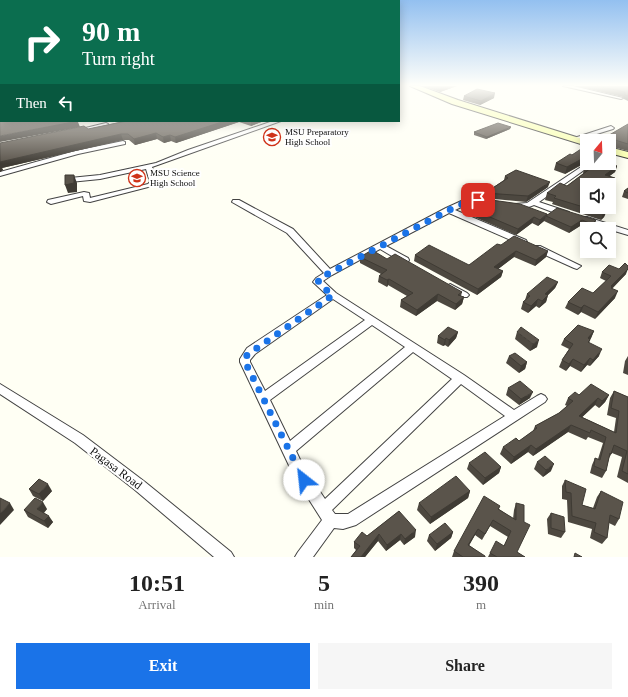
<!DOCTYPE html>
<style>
body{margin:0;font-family:"Times New Roman",serif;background:#f6f6f6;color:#222;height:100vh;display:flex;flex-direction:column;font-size:15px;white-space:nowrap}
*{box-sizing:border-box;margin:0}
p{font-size:13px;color:#767676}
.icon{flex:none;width:22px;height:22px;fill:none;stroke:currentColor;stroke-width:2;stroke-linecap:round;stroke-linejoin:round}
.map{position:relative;height:557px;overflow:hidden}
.panel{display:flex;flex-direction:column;background:#fff;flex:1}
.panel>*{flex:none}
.hud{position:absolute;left:0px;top:0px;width:400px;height:122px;box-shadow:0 2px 10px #0003;background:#0b6e4f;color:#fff;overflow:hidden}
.needle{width:26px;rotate:19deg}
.fabs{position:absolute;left:580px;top:134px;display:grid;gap:8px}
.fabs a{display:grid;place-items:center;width:36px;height:36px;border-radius:0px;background:#fff;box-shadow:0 2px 10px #0003;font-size:20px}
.pin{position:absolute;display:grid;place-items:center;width:34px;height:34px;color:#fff;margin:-17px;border-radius:8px;box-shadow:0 2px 6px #0006}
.me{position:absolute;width:44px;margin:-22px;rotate:331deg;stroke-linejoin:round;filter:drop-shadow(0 0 3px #0008)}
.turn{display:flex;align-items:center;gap:14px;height:84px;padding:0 16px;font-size:18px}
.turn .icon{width:52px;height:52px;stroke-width:2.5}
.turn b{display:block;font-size:28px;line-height:34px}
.then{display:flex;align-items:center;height:38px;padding:0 16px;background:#0003;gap:8px;font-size:15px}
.eta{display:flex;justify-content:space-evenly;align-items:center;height:68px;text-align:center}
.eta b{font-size:24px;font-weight:800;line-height:28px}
.action{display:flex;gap:8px;margin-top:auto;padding:8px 16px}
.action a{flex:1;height:46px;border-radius:0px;background:#1a73e8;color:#fff;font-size:16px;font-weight:800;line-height:46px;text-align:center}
.action a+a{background:#f6f6f6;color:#222}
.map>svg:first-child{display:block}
</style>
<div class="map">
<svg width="628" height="557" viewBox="0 0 628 557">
<rect width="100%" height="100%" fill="#fffff4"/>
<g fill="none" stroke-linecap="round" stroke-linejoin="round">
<g stroke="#434343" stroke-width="2">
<g id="street">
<path d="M563,86H573L623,98L621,99Z"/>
<path d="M273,121H281L152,167L156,182L152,186L90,202L84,201L83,196L51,204L47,202L48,200L84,192L89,193L90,198L148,184L150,182L146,169L100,179L70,182L67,180L70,178L100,175L156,163L188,150Z"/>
<path d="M106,123L108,124V126L76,133L73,131Z"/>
<path d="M611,126L614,128L613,129L574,141L571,139Z"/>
<path d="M123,141L125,142V144L78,154L0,176V172L75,151Z"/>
<path d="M587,163H594L539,202L569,212V216H563L534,205C528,208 516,210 511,206L515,204L527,203Z"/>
<path d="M468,198L487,199L491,201L487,203L472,202L455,210L526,240L527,242L526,244H520L449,213L386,246L408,258L409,260L408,262H402L380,249L332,275L323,281L336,293L464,375L514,410L537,396L541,394L545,396L547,399L545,402L356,525L343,529L334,528L313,557H295L298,552L322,520L294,476L240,362V359L247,348L327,295L313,282L316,278L324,273L287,233L232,202L233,200H239L293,229L330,269L446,208ZM333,299L365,320L265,391L250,362V360L255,354ZM372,325L405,347L290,441L270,400ZM413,352L452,379L325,499L304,468L296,451ZM461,384L505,416L348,514H335L332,510Z"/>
<path d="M581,217H587L628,230V235L581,221Z"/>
<path d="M534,246H540L581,266L577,269L574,268L534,250L533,248Z"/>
<path d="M450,284L467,293L469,295L467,297H461L447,289L445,287Z"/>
<path d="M0,384L83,435L145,482L231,552L234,557H214L135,490L75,443L0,394Z"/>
</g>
</g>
<g stroke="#323232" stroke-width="2">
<g id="secondary">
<path d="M410,86H420L458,100L589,141H587V146L584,145L452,104Z"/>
<path d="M609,147L628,152V158L609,153Z"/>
</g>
</g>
<use href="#street" fill="#fff" fill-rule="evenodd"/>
<use href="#secondary" fill="#f9ffaf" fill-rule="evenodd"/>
</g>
<g fill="#4d4840">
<path d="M422,86H457L440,92Z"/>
<path d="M576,86H628V101L624,99L623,97Z"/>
<path d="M464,96L494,98L480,105L463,100Z"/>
<path d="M124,121H264L251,126L239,122L176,143L171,141L164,143L157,139L135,145L129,140H123L2,168L3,170L0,172V143L88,129Z"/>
<path d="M628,124V151L609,146V141Z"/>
<path d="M510,129L486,139L474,135V132Z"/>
<path d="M587,147V162L565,174L554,170L556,163Z"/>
<path d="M585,166H617L615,172L609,176L615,178L613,185H609L587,207H603L602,208L607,210L604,217L601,220L552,204L553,202L545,200L547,193L567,186L584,173H583Z"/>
<path d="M505,176L548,187L526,202L484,198L485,193L504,180Z"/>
<path d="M628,188V199L622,197L624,191Z"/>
<path d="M464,206L547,214L596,220L594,226L590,229H588L580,226L569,233L544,221L538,226L532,223L516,235L463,212Z"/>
<path d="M501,245L548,251L546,257L535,266L514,257L498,269L503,271L501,277L477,295L414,261L415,255L469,265Z"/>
<path d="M360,257L387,259L462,292L461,296L464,297L462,304L455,310L437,301L416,316L400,307L401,300L407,296L388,285L387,287L378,282L379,276L381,274L360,263Z"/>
<path d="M602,272L626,274L612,289L615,298L595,319L581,312L578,315L565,308L568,302L593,293L606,281L600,278Z"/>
<path d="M558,282L555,288L548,295L546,302L539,308L536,306L528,313L521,309L523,302L525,300L527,294Z"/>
<path d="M594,331L589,343L599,356L590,366L587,365L581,372L570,366L566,371L559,367L562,360L569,349L561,345L564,339Z"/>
<path d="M458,332L456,338L448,347L445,345L443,346L437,343L438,336Z"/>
<path d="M517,332L537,347L530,351L515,339Z"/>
<path d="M509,356L527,362L525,369L519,373L506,363Z"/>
<path d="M628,356V375L623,373L625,361Z"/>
<path d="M508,388L530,398L519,405L506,395Z"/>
<path d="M614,391L628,397V483L617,477L622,457L612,453L609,458L606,471L602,478L590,473L592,465L595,458L598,459L603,443L588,437L586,440L568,432L533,456L528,452L511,464L500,454L503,447L519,441L533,431L535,426L559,413L567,406L565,405L568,398L579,395H609L605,402L599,408L595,405L582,417L614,432L616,418L607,415L610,398Z"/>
<path d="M537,462L551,471L543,477L534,469Z"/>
<path d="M469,463L501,467L499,473L483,485L467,469Z"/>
<path d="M565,480L582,505L593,508L597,497L601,491L619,519L615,526L609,523L607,538L602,544L590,538L592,529L568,522L567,500L562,499V486Z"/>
<path d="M29,489L52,491L43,501L33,496Z"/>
<path d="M470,491L468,498L430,524L417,510L419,503Z"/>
<path d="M516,503L517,552L525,557H488L490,553L504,546L508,537L490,526L482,540L475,535L469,545L485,557H452L454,551L500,506L499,509L513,519L514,510Z"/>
<path d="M47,509L44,513L53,522L48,528L28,517L24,510Z"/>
<path d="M399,511L415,537L404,545L400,540L386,551L378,541L365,557H351L356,550L354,548V542L367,536Z"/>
<path d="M551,513L565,532L561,538L548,534L547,519Z"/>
<path d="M453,532L451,538L435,551L427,541L429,535Z"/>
</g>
<g fill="#3f3b34">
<path d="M440,86H457L440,92Z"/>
<path d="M495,93L494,98L480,105L481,101Z"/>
<path d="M74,121H82L78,122L80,127L0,142V136Z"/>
<path d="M225,121H239V122L176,143L175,137Z"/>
<path d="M251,121H264L251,126Z"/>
<path d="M511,127L510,129L486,139L487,137Z"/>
<path d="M156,133L157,139L135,145L134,139Z"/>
<path d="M121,134L123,140L2,168L3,170L0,172V162Z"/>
<path d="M170,135L171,141L164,143L163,137Z"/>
<path d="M587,156L586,162L565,174L567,167Z"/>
<path d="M617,166L615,172L602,182L605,175Z"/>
<path d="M74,175L77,183V192L68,193L65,185Z"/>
<path d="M615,178L613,185L609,188V185H607Z"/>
<path d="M550,182L548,187L526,202L528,196Z"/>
<path d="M607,210L604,217L601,220L603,213Z"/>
<path d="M546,216L544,221L538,226L540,220Z"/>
<path d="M534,217L532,223L516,235L518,229Z"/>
<path d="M582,220L580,226L569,233L571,227Z"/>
<path d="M596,220L594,226L590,229L592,224Z"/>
<path d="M516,251L514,257L493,273L494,267Z"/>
<path d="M548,251L546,257L535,266L536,260Z"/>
<path d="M628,269L626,274L611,289L610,293L611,286Z"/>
<path d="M503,271L501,277L477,295L478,289Z"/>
<path d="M389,279L388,285L387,287V280Z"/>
<path d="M558,282L555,288L546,297L548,295L546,302L539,308L545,294Z"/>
<path d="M618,291L615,298L595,319L598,312Z"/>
<path d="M438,294L437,301L416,316L417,310Z"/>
<path d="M464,297L462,304L455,310L456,304Z"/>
<path d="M538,299L536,306L528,313L531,306Z"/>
<path d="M584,305L581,312L578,315L581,308Z"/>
<path d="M594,331L591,338L585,345L588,338Z"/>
<path d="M458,332L456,338L448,347L449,340Z"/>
<path d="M446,338L445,345L443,346L445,340Z"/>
<path d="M539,340L537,347L530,351L533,344Z"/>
<path d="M602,349L599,356L590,366L593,360Z"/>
<path d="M590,358L587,365L581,372L584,365Z"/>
<path d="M573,359L570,366L566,371L569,364Z"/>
<path d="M527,362L525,369L519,373L521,366Z"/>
<path d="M533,392L530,398L519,405L521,399Z"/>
<path d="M609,395L605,402L599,408L602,401Z"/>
<path d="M598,398L595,405L576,423L579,416Z"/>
<path d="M571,425L568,432L533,456L536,449Z"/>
<path d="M531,445L528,452L511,464L514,457Z"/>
<path d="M554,464L551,471L543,477L546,470Z"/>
<path d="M501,467L499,473L483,485L485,478Z"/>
<path d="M48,484L52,491L43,501L39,494Z"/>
<path d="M470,491L468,498L430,524L431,517Z"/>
<path d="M43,502L47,509L41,515L37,509Z"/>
<path d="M10,503L14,510L0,525V514Z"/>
<path d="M49,516L53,522L48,528L44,521Z"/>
<path d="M478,529L475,535L466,551L468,545Z"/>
<path d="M416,530L415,537L404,545L405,539Z"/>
<path d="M453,532L451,538L435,551L437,544Z"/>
<path d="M379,534L378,541L365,557H361Z"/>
<path d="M401,534L400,540L386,551L387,545Z"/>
</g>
<g fill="#5a544b" stroke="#3f3b34">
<path d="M0,86H1V121H78L0,136V101L1,96H0Z"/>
<path d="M597,86H622L628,87V96L625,95V92Z"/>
<path d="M477,89L495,93L481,101L464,96Z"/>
<path d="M127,121H225L175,137L170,135L163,137L156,133L134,139L128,134H121L0,162V143L84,126L88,129Z"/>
<path d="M498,123L511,127L487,137L474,132Z"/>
<path d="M628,124V144L612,139L610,143L609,144V141H599Z"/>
<path d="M584,147H587V156L567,167L556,163L570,154L572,155Z"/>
<path d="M590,163H609L617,166L605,175L615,178L607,185H587V207H599L607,210L603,213L554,198L556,196L547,193L560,183L567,186L591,168L585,166Z"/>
<path d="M516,170L550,182L528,196L485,193L508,178L505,176Z"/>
<path d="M65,175H74V183L65,185Z"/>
<path d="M628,188V193L624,191Z"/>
<path d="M477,198L520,204L547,214L540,220L534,217L518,229L464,206Z"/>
<path d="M557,208L596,220L592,224L582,220L571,227L546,216Z"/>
<path d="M514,236L548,251L536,260L516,251L494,267L503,271L478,289L415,255L429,245L469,265L497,244L501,245Z"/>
<path d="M372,250L387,259L395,254L462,292L458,295L464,297L456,304L438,294L417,310L401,300L413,293L389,279L387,280L379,276L387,270L360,257Z"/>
<path d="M625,263L628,266V269L611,286L612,287L611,288L618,291L598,312L584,305L581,308L568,302L582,288L593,293L611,276L602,272L609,265L619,269Z"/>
<path d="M547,277L558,282L545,294L548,295L542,301L538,299L531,306L523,302L530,296L527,294Z"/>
<path d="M578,325L594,331L588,338L590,340L588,342L602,349L593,360L590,358L584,365L573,359L569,364L562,360L573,344L564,339Z"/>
<path d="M448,327L458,332L449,340L446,338L445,340L438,336Z"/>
<path d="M521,327L539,340L533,344L517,332Z"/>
<path d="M515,353L527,362L521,366L509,356Z"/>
<path d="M520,381L533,392L521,399L508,388Z"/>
<path d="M591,384L609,395L602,401L598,398L579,416L616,433L619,411L611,408L614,391L628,397V474L622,471L627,451L614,445L611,454L610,453L606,471L594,466L595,458L600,460L606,437L591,430L590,433L571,425L536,449L531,445L514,457L503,447L516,438L519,441L537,428L535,426L559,413L573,401L568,398L575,392L579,395Z"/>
<path d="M485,452L501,467L485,478L469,463Z"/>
<path d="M545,456L554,464L546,470L537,462Z"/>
<path d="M456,476L470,491L431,517L419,503Z"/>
<path d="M39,479L48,484L39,494L29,489Z"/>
<path d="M565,480L586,489L582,505L595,509L601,491L623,502L619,519L610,515L607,538L594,532L596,523L572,516L571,493L566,492Z"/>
<path d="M484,496L500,506L498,509L516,520V503L524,505V522L530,525L517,552L525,557H497L490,553L496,541L504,546L511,531L493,520L485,534L478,529L468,545L485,556V557H463L454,551Z"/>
<path d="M0,498L10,503L0,514Z"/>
<path d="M35,498L43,502L37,509L49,516L44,521L24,510Z"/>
<path d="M399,511L416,530L405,539L401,534L387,545L379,534L361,557H351L360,546L354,542L362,532L367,536Z"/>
<path d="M551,513L564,517L565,532L551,528Z"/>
<path d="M445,523L453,532L437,544L429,535Z"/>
<path d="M575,553L582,557H574Z"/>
</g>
<linearGradient id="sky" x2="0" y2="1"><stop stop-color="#93c0f0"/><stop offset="0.52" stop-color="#fffffa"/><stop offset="1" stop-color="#fffffa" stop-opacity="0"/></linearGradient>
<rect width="628" height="164" fill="url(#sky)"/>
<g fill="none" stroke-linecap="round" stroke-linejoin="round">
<path stroke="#1a73e8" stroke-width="7" stroke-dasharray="0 12.6" d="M304,480L245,362L247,355L333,295L320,285L318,280L322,277L449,210L471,200H478"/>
</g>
<defs>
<g id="school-ring" transform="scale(0.9)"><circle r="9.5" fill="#fff" stroke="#cf3219" stroke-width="1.5"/><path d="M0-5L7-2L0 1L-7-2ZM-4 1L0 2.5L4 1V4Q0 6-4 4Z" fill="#cf3219"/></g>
</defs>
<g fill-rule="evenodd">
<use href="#school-ring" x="272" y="137"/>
<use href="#school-ring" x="137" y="178"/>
</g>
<g text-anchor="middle" stroke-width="4" stroke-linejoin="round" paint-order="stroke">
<g font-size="9" fill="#101010" stroke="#fff" text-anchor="start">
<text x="285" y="135">MSU Preparatory<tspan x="285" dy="10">High School</tspan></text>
<text x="150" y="176">MSU Science<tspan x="150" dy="10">High School</tspan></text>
</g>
<g font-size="12" fill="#101010" stroke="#fff">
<text transform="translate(116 468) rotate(37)" y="4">Pagasa Road</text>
</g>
</g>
</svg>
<div class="fabs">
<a><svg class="needle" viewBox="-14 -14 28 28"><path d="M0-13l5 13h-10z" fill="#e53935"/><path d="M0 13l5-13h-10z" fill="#767676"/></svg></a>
<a><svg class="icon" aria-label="sound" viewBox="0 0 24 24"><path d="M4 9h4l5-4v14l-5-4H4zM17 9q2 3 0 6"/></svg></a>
<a><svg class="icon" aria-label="search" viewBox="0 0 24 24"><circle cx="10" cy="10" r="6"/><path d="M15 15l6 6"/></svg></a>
</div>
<div class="pin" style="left:478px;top:200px;background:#d93025"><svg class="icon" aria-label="arrive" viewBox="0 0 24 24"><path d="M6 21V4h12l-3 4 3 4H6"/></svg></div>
<svg class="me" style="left:304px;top:480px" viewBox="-20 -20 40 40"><circle r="19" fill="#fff"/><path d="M0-13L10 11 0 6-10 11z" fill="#1a73e8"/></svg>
<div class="hud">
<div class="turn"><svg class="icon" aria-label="right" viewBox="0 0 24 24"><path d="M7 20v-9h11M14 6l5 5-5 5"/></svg><div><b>90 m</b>Turn right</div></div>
<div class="then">Then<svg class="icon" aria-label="left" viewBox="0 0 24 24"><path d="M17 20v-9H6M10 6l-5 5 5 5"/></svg></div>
</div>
</div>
<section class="panel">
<div class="eta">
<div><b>10:51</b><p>Arrival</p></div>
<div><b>5</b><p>min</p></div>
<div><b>390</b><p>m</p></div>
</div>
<div class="action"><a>Exit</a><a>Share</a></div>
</section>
